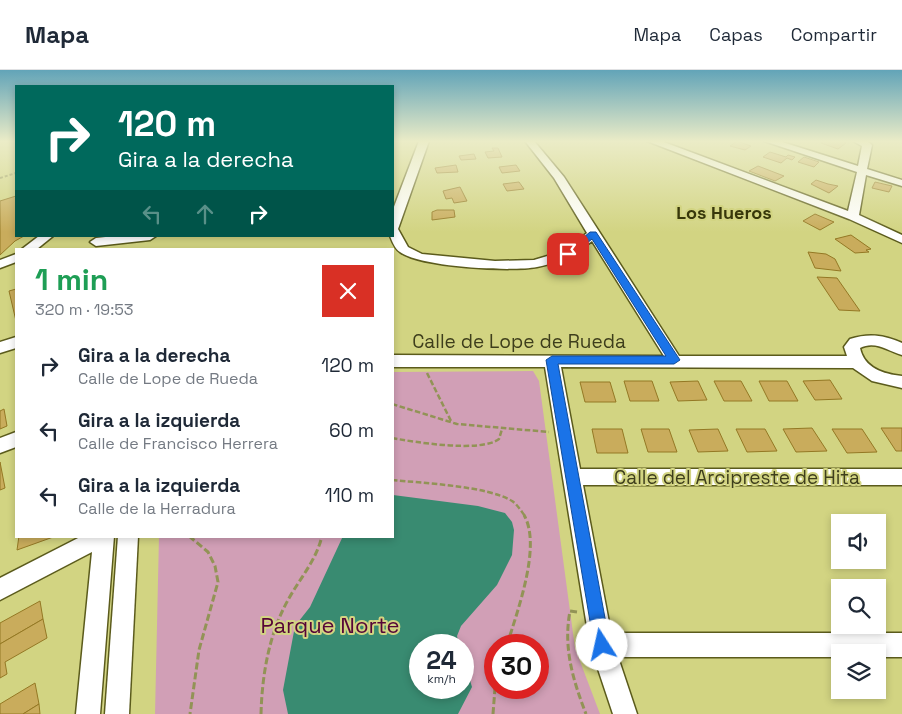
<!DOCTYPE html>
<html lang="es">
<meta charset="utf-8">
<style>
body{margin:0;font-family:"Space Grotesk",sans-serif;background:#f2f2f3;color:#1f2937;height:100vh;display:flex;flex-direction:column;font-size:19px;white-space:nowrap}
*{box-sizing:border-box;margin:0}
p{font-size:16px;color:#747a83}
.icon{flex:none;width:28px;height:28px;fill:none;stroke:currentColor;stroke-width:2;stroke-linecap:round;stroke-linejoin:round}
.map{position:relative;flex:1;overflow:hidden}
.drawer{position:absolute;left:15px;top:178px;width:379px;height:290px;display:flex;flex-direction:column;background:#fff;border-radius:0px;box-shadow:0 2px 8px #0003}
.drawer>*{flex:none}
.top-card{position:absolute;left:15px;top:15px;width:379px;height:152px;border-radius:0px;box-shadow:0 2px 8px #0003;background:#00695c;color:#fff;overflow:hidden}
.fabs{position:absolute;left:831px;top:444px;display:grid;gap:10px}
.fabs a{display:grid;place-items:center;width:55px;height:55px;border-radius:0px;background:#fff;box-shadow:0 2px 8px #0003;font-size:25px}
.speed{position:absolute;left:409px;top:564px;display:flex;gap:10px;font-size:25px;font-weight:700;text-align:center}
.speed>*{display:grid;place-content:center;width:65px;height:65px;border-radius:50%;background:#fff;box-shadow:0 2px 8px #0003;line-height:1}
.speed small{font-size:12px;font-weight:400}
.speed .limit{border:8px solid #d22;background:#fff;color:#111}
.pin{position:absolute;display:grid;place-items:center;width:42px;height:42px;color:#fff;margin:-21px;border-radius:10px;box-shadow:0 2px 8px #0006}
.me{position:absolute;width:55px;margin:-28px;rotate:350deg;stroke-linejoin:round;filter:drop-shadow(0 0 4px #0008)}
.turn{display:flex;align-items:center;gap:18px;height:105px;padding:0 20px;font-size:22px}
.turn .icon{width:65px;height:65px;stroke-width:2.5}
.turn b{display:block;font-size:35px;line-height:42px}
.lanes{display:flex;align-items:center;height:48px;padding:0 20px;background:#0003;justify-content:center;gap:25px;direction:ltr}
.lanes .off{opacity:.35}
.round{display:grid;place-items:center;flex:none;width:52px;height:52px;border-radius:0px;background:#f2f2f3}
.headline{display:flex;align-items:center;justify-content:space-between;height:85px;padding:0 20px}
h1{font-size:30px;font-weight:800;line-height:38px;color:#1e9e55}
ul{padding:0;list-style:none}
li{display:flex;align-items:center;gap:15px;height:65px;padding:0 20px}
li div{flex:1}
li b{display:block;font-size:19px}
li em{font-style:normal}
header{display:flex;align-items:center;gap:30px;box-sizing:border-box;height:70px;padding:0 25px;background:#fff;border-bottom:1px solid #e0e1e3}
header strong{font-size:24px}
nav{display:flex;gap:28px;margin-inline-start:auto;font-size:18px}
.map>svg:first-child{display:block}
</style>
<header>
<strong>Mapa</strong>
<nav><a>Mapa</a><a>Capas</a><a>Compartir</a></nav>
</header>
<div class="map">
<svg width="902" height="644" viewBox="0 0 902 644">
<rect width="100%" height="100%" fill="#d2d482"/>
<path fill="#d19fb6" fill-rule="evenodd" d="M533,301L539,311L575,578L600,644H155L159,466H392L393,302ZM420,575H462V618H420ZM495,575H538V618H495Z"/>
<path fill="#398b71" d="M393,425L478,436L505,443L512,452L514,460L512,485L497,515L461,556L457,566L459,575H420V618H462L463,587L472,617L458,644H288L283,620L295,556L310,537L343,466H392Z"/>
<g fill="#c9ac5c" stroke="#947824">
<path d="M737,71L751,76L745,80L730,76Z"/>
<path d="M824,71H843L846,73L838,79L821,73Z"/>
<path d="M492,78H498L502,87L488,88L485,82L494,81Z"/>
<path d="M770,82L786,87L788,85L795,87L792,90L787,88L781,93L763,87Z"/>
<path d="M474,84L476,89L461,90L459,86Z"/>
<path d="M804,87L819,92L814,97L798,92Z"/>
<path d="M456,95L458,102L437,103L435,98Z"/>
<path d="M516,95L520,101L502,103L499,97Z"/>
<path d="M758,96L784,106L775,111L749,101Z"/>
<path d="M816,110L828,114L838,116L829,123L811,114Z"/>
<path d="M519,112L524,119L507,121L503,114Z"/>
<path d="M875,112L892,116L889,122L872,118Z"/>
<path d="M460,117L467,131L454,133L452,128L446,129L443,121Z"/>
<path d="M16,126V166H24L15,171L0,185V131Z"/>
<path d="M437,140H454L455,147L432,150V142Z"/>
<path d="M815,144L834,152L820,160L803,151Z"/>
<path d="M851,165L871,179L866,180L869,182L855,183L835,169Z"/>
<path d="M808,182L826,184L835,189L841,201L815,198Z"/>
<path d="M817,207L837,208L860,241L839,240Z"/>
<path d="M16,219V251L9,221Z"/>
<path d="M830,310L842,329L815,330L803,311Z"/>
<path d="M624,311H652L659,331H630Z"/>
<path d="M698,311L707,330L678,331L670,312Z"/>
<path d="M714,311H741L752,331H724Z"/>
<path d="M759,311H787L798,331H769Z"/>
<path d="M580,312H610L616,332H585Z"/>
<path d="M4,339L7,356L0,359V341Z"/>
<path d="M812,358L827,381L796,382L783,359Z"/>
<path d="M881,358H902V381H896Z"/>
<path d="M592,359H622L628,383H597Z"/>
<path d="M641,359H669L677,382H648Z"/>
<path d="M718,359L728,381L698,382L689,360Z"/>
<path d="M736,359H765L777,381L747,382Z"/>
<path d="M832,359H862L877,382L847,383Z"/>
<path d="M0,392L5,418L0,420Z"/>
<path d="M19,466H56L17,480Z"/>
<path d="M40,531L43,549L0,574V553Z"/>
<path d="M43,549L47,568L5,592L7,604L0,608V574Z"/>
<path d="M35,613L39,634L23,644H0V634Z"/>
<path d="M39,634L40,644H23Z"/>
</g>
<g fill="none" stroke-linecap="round" stroke-linejoin="round">
<g stroke="#5b5b1c" stroke-width="3">
<g id="minor">
<path d="M419,71H429L398,159L408,177L422,184L495,191L534,190L564,181L587,163L554,108L525,71H534L564,107L679,286H847L844,277L850,269C869,263 884,265 902,273V285C888,281 875,270 860,278C864,298 883,304 902,306V318L872,311L853,298L561,297L580,399H902V415H583L611,563H902V587H878V582H840V587H618L637,644H613L590,575L545,297H392V285L664,286L592,171C575,185 558,193 537,197C511,202 420,197 400,182C395,179 392,171 390,166H392V142Z"/>
<path d="M647,71H661L848,141L857,102L764,71H779L858,96L862,76L853,71H867L872,75L867,99L902,110V116L866,105L859,145L902,165V173L849,149Z"/>
<path d="M39,166H53L37,179H22Z"/>
<path d="M115,166H156L150,170L96,176L90,172L96,168Z"/>
<path d="M16,184V192L0,198V190Z"/>
<path d="M16,267V278L0,283V272Z"/>
<path d="M16,362V377L0,383V368Z"/>
<path d="M82,466H114L100,644H76L92,482L0,530V508Z"/>
<path d="M118,466H138L129,644H105Z"/>
</g>
</g>
<path stroke="#929356" stroke-width="2" stroke-dasharray="3 2" stroke-linecap="butt" d="M0,108L16,103"/>
<g stroke="#929356" stroke-width="2.5" stroke-dasharray="5.5 2.5" stroke-linecap="butt">
<path d="M427,303L452,353"/>
<path d="M392,334L457,354L549,362"/>
<path d="M392,368C414,372 481,383 499,369L502,359"/>
<path d="M392,410C422,413 488,416 512,431C517,434 521,441 525,446"/>
</g>
<g stroke="#929356" stroke-width="3" stroke-dasharray="7 3" stroke-linecap="butt">
<path d="M189,466L208,482L215,496L218,512L199,580L190,644"/>
<path d="M577,542L570,541C563,578 573,610 586,644"/>
<path d="M507,575C517,542 542,476 524,445"/>
<path d="M261,644C262,605 269,564 288,530C300,508 316,491 322,466"/>
<path d="M493,644L495,618"/>
</g>
<use href="#minor" fill="#fff" fill-rule="evenodd"/>
</g>
<linearGradient id="sky" x2="0" y2="1"><stop stop-color="#62a4b8"/><stop offset="0.44" stop-color="#ebecc7"/><stop offset="1" stop-color="#ebecc7" stop-opacity="0"/></linearGradient>
<rect width="902" height="162" fill="url(#sky)"/>
<path fill="#1a73e8" stroke="#114b97" d="M590,162H596L680,290L674,294H558L610,575L608,581L602,583L596,581L594,575L546,290L552,286H666L592,169L571,186L564,184Z"/>
<g text-anchor="middle" stroke-width="4" stroke-linejoin="round" paint-order="stroke">
<g font-size="18" font-weight="bold" fill="#37370a" stroke="#d2d482">
<text x="724" y="149">Los Hueros</text>
</g>
<g font-size="19" fill="#3e3e1c" stroke="#d2d482">
<text x="519" y="278">Calle de Lope de Rueda</text>
<text x="737" y="414">Calle del Arcipreste de Hita</text>
</g>
<g font-size="22" fill="#560537" stroke="#d2d482">
<text x="330" y="563">Parque Norte</text>
</g>
</g>
</svg>
<div class="fabs">
<a><svg class="icon" aria-label="sound" viewBox="0 0 24 24"><path d="M4 9h4l5-4v14l-5-4H4zM17 9q2 3 0 6"/></svg></a>
<a><svg class="icon" aria-label="search" viewBox="0 0 24 24"><circle cx="10" cy="10" r="6"/><path d="M15 15l6 6"/></svg></a>
<a><svg class="icon" aria-label="layers" viewBox="0 0 24 24"><path d="M12 4l9 5-9 5-9-5zM3 14l9 5 9-5"/></svg></a>
</div>
<div class="speed"><div>24<small>km/h</small></div><div class="limit">30</div></div>
<div class="pin" style="left:568px;top:184px;background:#d93025"><svg class="icon" aria-label="arrive" viewBox="0 0 24 24"><path d="M6 21V4h12l-3 4 3 4H6"/></svg></div>
<svg class="me" style="left:602px;top:575px" viewBox="-20 -20 40 40"><circle r="19" fill="#fff"/><path d="M0-13L10 11 0 6-10 11z" fill="#1a73e8"/></svg>
<div class="top-card">
<div class="turn"><svg class="icon" aria-label="right" viewBox="0 0 24 24"><path d="M7 20v-9h11M14 6l5 5-5 5"/></svg><div><b>120 m</b>Gira a la derecha</div></div>
<div class="lanes"><svg class="icon off" aria-label="left" viewBox="0 0 24 24"><path d="M17 20v-9H6M10 6l-5 5 5 5"/></svg><svg class="icon off" aria-label="ahead" viewBox="0 0 24 24"><path d="M12 20V5M6 11l6-6 6 6"/></svg><svg class="icon" aria-label="right" viewBox="0 0 24 24"><path d="M7 20v-9h11M14 6l5 5-5 5"/></svg></div>
</div>
<section class="drawer">
<div class="headline"><div><h1>1 min</h1><p>320 m · 19:53</p></div><a class="round" style="background:#d93025;color:#fff"><svg class="icon" aria-label="close" viewBox="0 0 24 24"><path d="M6 6l12 12M18 6L6 18"/></svg></a></div>
<ul>
<li><svg class="icon" aria-label="right" viewBox="0 0 24 24"><path d="M7 20v-9h11M14 6l5 5-5 5"/></svg><div><b>Gira a la derecha</b><p>Calle de Lope de Rueda</p></div><em>120 m</em></li>
<li><svg class="icon" aria-label="left" viewBox="0 0 24 24"><path d="M17 20v-9H6M10 6l-5 5 5 5"/></svg><div><b>Gira a la izquierda</b><p>Calle de Francisco Herrera</p></div><em>60 m</em></li>
<li><svg class="icon" aria-label="left" viewBox="0 0 24 24"><path d="M17 20v-9H6M10 6l-5 5 5 5"/></svg><div><b>Gira a la izquierda</b><p>Calle de la Herradura</p></div><em>110 m</em></li>
</ul>
</section>
</div>
